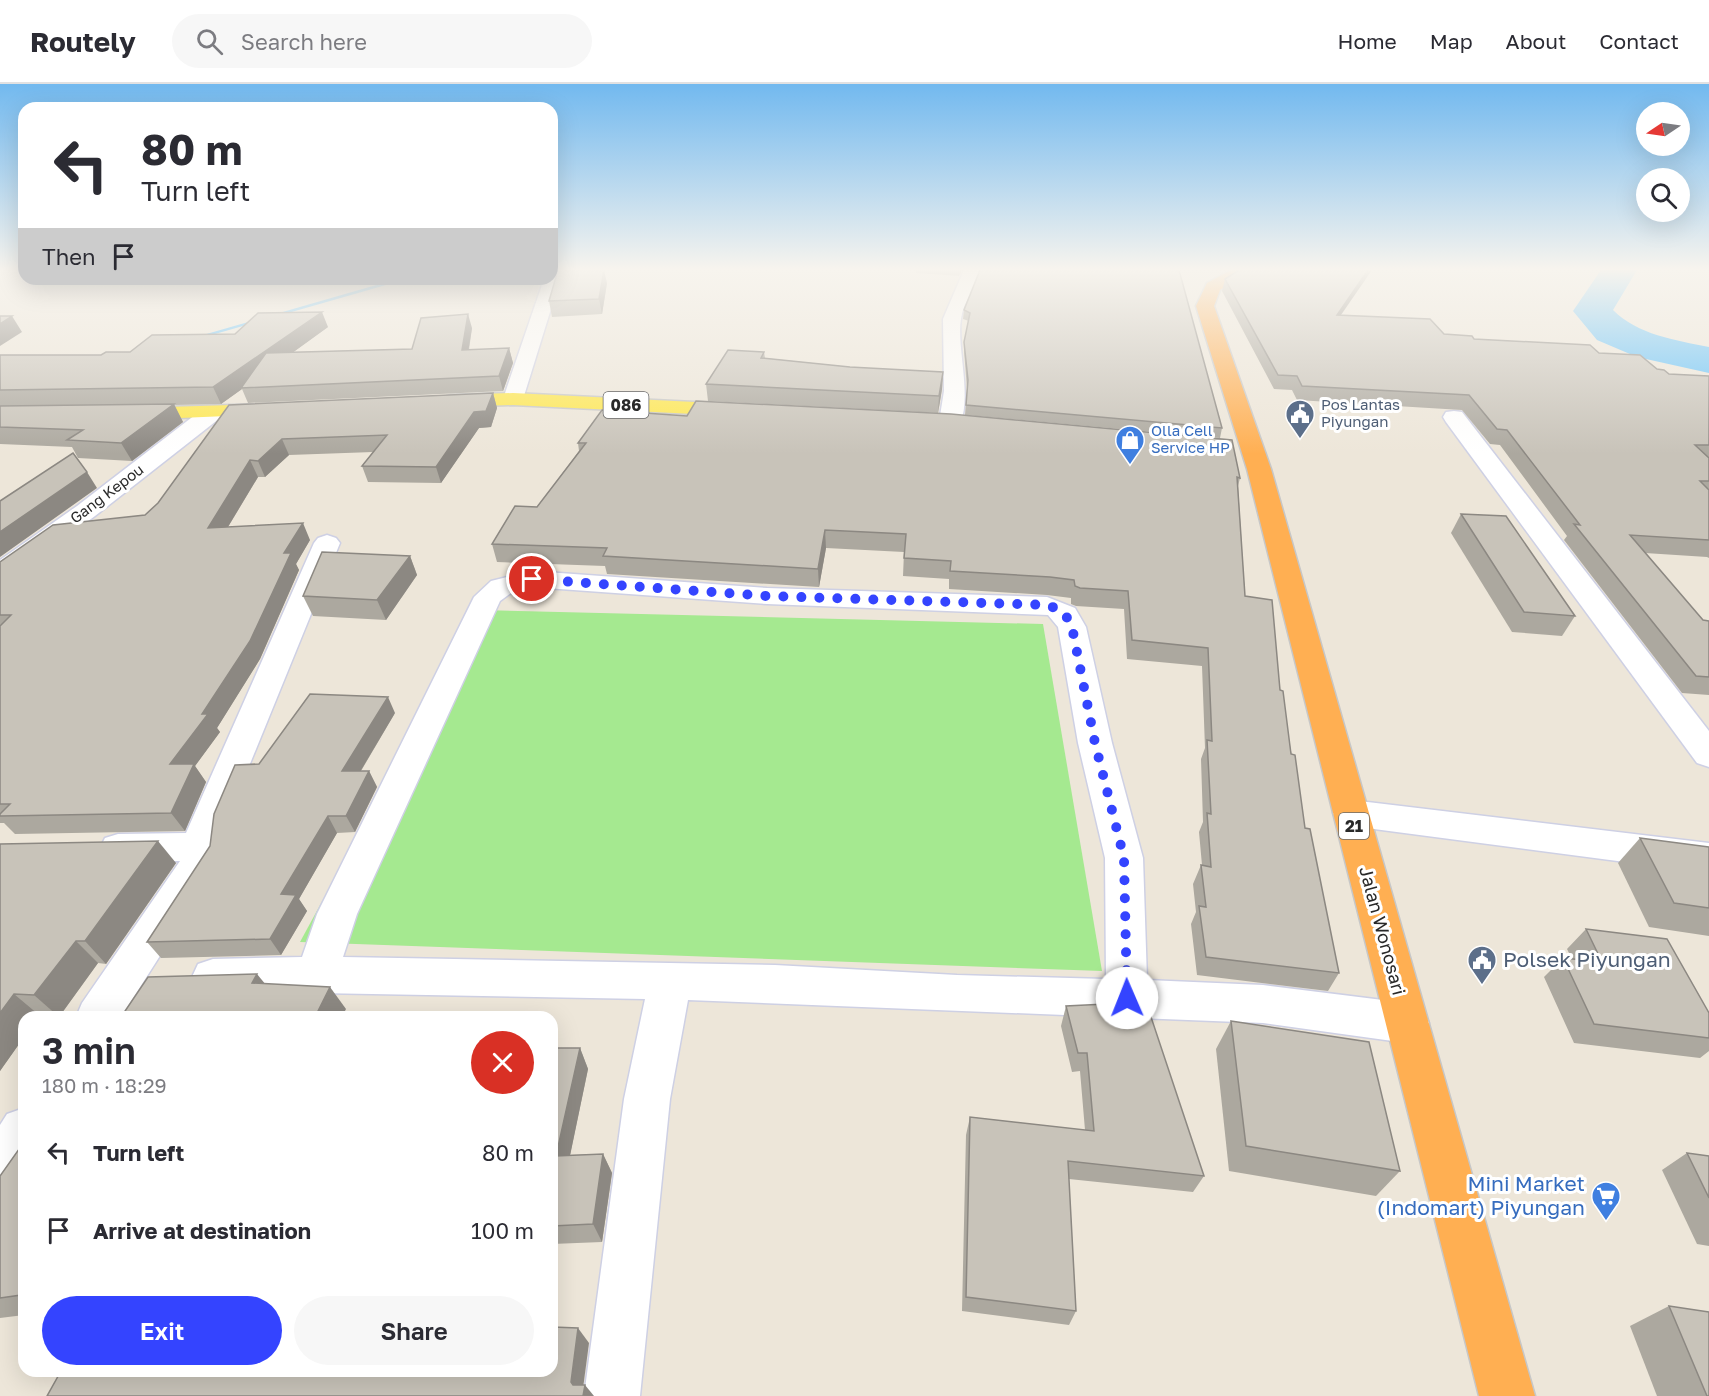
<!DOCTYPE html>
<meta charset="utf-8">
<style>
body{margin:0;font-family:"Golos Text",sans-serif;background:#f7f7f7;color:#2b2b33;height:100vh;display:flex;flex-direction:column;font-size:22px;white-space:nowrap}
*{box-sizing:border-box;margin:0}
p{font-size:20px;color:#7c7c81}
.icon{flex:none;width:33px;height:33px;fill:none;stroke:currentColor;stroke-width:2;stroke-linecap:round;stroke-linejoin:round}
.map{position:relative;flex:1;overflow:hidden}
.details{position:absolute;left:18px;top:927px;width:540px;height:366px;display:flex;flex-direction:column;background:#fff;border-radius:18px;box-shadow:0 6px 24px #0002}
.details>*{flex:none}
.top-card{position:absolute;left:18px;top:18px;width:540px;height:183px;border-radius:18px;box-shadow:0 6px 24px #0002;background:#fff;color:#2b2b33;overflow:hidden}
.needle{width:39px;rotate:257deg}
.buttons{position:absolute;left:1636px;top:18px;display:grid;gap:12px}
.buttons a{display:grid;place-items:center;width:54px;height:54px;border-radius:50%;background:#fff;box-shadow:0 6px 24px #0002;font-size:30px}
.pin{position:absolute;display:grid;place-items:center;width:51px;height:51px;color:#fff;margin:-26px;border:3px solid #fff;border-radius:50%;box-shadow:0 2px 6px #0007}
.me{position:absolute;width:66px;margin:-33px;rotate:359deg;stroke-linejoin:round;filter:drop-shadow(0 0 4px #0008)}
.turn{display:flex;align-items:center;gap:21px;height:126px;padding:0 24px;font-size:27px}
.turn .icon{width:78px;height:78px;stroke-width:2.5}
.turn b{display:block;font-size:42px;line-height:51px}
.then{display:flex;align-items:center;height:57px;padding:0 24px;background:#0003;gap:12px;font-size:22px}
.round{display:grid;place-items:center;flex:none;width:63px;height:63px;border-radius:32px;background:#f7f7f7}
.summary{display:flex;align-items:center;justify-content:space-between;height:102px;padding:0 24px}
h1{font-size:36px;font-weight:600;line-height:45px}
.button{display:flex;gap:12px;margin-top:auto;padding:12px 24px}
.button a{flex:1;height:69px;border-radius:36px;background:#3444ff;color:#fff;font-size:24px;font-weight:600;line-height:69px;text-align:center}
.button a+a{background:#f7f7f7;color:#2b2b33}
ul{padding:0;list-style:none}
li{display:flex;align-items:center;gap:18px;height:78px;padding:0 24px}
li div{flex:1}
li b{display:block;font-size:22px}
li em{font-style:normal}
header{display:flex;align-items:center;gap:36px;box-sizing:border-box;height:84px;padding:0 30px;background:#fff;border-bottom:2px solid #e1e1e2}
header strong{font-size:28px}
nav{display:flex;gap:33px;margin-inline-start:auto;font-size:21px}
.search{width:420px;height:54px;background:#f7f7f7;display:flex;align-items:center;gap:15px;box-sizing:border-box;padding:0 21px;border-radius:33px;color:#7c7c81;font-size:22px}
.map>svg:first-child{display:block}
</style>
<header>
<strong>Routely</strong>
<div class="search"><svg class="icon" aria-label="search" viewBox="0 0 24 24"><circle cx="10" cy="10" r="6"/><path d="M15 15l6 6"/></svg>Search here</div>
<nav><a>Home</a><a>Map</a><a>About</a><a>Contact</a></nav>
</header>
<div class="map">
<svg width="1709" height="1312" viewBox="0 0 1709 1312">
<rect width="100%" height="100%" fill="#ede6d9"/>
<path fill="#a5e990" d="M480,526L1043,540L1102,887L300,858Z"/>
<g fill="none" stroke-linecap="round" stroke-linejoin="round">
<path fill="#61c1fa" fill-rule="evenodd" d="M397,195H407L194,256L189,255Z"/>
<path fill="#61c1fa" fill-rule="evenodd" d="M1601,186H1637L1613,226C1638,251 1675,256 1709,263V289L1637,273L1597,256L1573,227Z"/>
<g stroke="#ced0e4" stroke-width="3">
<g id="street">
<path d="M552,186H563L523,315L520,319H506L503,315L544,195H552Z"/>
<path d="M964,186H980C977,204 963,217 961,235C956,262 974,319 958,343H942L939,338L944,307L943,235Z"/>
<path d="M212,323L220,324L223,329L220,334L95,432L10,494L0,496V476L77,422L204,324Z"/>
<path d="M1454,327L1462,328L1709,647V683L1697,679L1446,338L1443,333L1446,328Z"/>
<path d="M327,451L336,454L340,459L223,746L220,777L214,787L121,933H76L82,919L180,777L118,778L105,774L100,764L105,754L118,750L186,749L314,459L318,454Z"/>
<path d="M532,487L767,504L1047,513L1075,524L1086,543L1112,659L1143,774L1147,896L1263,901L1407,919L1422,925L1429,939L1422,953L1407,959L1263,939L688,916L670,1015L640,1312H584L624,1015L645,915L317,909L213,911L198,906L192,893L198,880L213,875L302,873L317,830L474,513L491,497ZM532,503L767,520L1048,531L1058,543L1078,659L1105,774L1106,895L957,891L775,881L343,873L357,830L500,517L511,509Z"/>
<path d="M1351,716L1709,759V789L1351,742L1338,738L1333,729L1338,720Z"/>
<path d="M24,1024V1090L17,1101L0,1108V1041L7,1030Z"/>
</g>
</g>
<g stroke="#c7c7c7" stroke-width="3">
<g id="primary">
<path d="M513,309L735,320L742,322L746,326L742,330L735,332L513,321L451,323L444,321L441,317L444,313L451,311Z"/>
<path d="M268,320L275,322L279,326L275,330L133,336L125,335L122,330L125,325L133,324Z"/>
</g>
</g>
<g stroke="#c7c7c7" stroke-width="3">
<path id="highway" d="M1231,186H1252L1220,206L1214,222L1271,385L1535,1312H1479L1247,385L1196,222L1207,199Z"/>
</g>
<use href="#street" fill="#fff" fill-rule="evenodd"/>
<use href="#primary" fill="#fee74d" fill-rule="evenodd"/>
<use href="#highway" fill="#ffaf52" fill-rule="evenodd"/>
</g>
<g fill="#aca89f">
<path d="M916,186H962L959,192L916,189Z"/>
<path d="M980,186L1222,344L1220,354L965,331L967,305L964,267V258L969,237L963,235L964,226Z"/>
<path d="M1225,195L1342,231L1444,250L1474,255L1599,269L1669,290L1709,292V474L1707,473L1645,469L1703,536L1709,537V611L1682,609L1564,456L1567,452L1500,361L1490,360L1462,326L1297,316L1292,306L1274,305L1222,207Z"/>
<path d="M607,199L602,230L552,233L549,217Z"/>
<path d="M328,243L293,268L412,265L472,244L469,266L509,264L513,279L503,307L248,319L242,305L221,320L174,321L183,338L132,377L78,374L72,363L0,360V271H101L130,268L235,250Z"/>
<path d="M764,268L765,274L850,283L943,288L942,305L938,329L708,317L706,300Z"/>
<path d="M493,309L497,324L491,343L479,344L441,399L368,398L362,382L373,368L289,371L265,393H258L228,443L310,456L296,480L299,486L260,575L217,644L220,648L195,682L206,698L185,747L15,750L4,739H0V478L145,431L158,419L229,321Z"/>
<path d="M578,359L1240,394L1238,402L1245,512L1280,606L1305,744L1339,889L1328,907L1197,891L1191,840L1196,828L1193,800L1201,781H1202L1199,748L1203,738L1201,675L1205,664L1202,582L1127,575L1124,525L1076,522L1071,520V514L1047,511L949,505V495L903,492L904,468L826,464L819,503L607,490L605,482L497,478L492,460L537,423L579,367Z"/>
<path d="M1461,430L1575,532L1562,552L1512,548L1451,449Z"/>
<path d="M410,472L417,491L386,536L313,532L303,512Z"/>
<path d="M395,629L361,687H369L377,703L355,748L337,749L299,815L307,827L281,871L161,874L147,858L210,762Z"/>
<path d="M1640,754L1709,763V852L1649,843L1618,779Z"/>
<path d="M0,760L176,779L106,880L98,879L59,933L39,931L24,933V953L0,987Z"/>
<path d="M1586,845L1709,929V967L1700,974L1574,959L1544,893L1563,874L1572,875L1567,865Z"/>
<path d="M1066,922L1204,1092L1193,1108L1069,1095L1076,1227L1069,1241L962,1227L966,1051L970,1033L1085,1046L1080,987L1072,988L1061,942Z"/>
<path d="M1231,937L1400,1087L1376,1112L1229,1087L1216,965Z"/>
<path d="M552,964H580L588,985L570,1071L603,1070L612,1089L602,1158L552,1160Z"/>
<path d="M24,1058V1231L0,1234V1092Z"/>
<path d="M1687,1069L1709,1072V1162L1697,1160L1662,1086Z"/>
<path d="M1669,1222L1709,1312H1657L1630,1242Z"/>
</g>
<g fill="#8c8882">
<path d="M604,186L607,199L602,230L599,215Z"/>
<path d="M1368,186H1372L1332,244L1337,231Z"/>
<path d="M322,228L328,243L244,304H241L242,305L221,320L213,303Z"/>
<path d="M468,230L472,244L466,281L462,266Z"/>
<path d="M12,232L22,248L0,262V240Z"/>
<path d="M509,264L513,279L503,307L499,292Z"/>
<path d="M943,288L942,305L938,329L939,312Z"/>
<path d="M493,309L497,324L491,343L479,344L441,399L436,383L474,328Z"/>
<path d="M174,320L183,338L132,377L121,359Z"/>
<path d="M282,355L289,371L265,393L258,377Z"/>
<path d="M250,376L258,393L217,461L208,444Z"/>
<path d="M87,388L97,404L0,473V448Z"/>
<path d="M303,439L310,456L296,480L299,486L260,575L217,644L220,648L195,682L206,698L185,747L171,729L170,680L202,630L284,469Z"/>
<path d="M825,446L826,464L819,503L818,485Z"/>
<path d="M410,472L417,491L386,536L377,516Z"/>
<path d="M388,613L395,629L351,703L342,687Z"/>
<path d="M369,687L377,703L355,748L346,732Z"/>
<path d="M328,732L337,749L299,815L307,827L281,871L270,855L281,810Z"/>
<path d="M158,757L176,779L106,880L85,857Z"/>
<path d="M76,857L98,879L59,933L34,911Z"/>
<path d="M257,890L275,912L252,899Z"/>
<path d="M330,903L346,925L342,933H315Z"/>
<path d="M14,910L39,931L38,933H24V953L0,987V929Z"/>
<path d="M580,964L588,985L566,1091L556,1072Z"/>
<path d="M603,1070L612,1089L602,1158L593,1140Z"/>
<path d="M578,1244L589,1259L582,1312L571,1298Z"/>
<path d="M585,1301L594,1312H583Z"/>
</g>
<g fill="#c8c3b9" stroke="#8c8882" stroke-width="1.5">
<path d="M558,186H604L599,215L549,217Z"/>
<path d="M980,186H1179L1222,344L966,321L968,296L964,258L970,229L964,226Z"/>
<path d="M1239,186H1368L1337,231L1430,235L1444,250L1472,252L1474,255L1590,261L1599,269L1640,271L1657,285L1664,286L1669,290L1709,292V361H1695L1709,374V397H1700L1709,406V456L1630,451L1703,536L1709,537V593L1696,592L1574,440L1580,441L1507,346L1497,345L1469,311L1302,302L1297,292L1278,291L1225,195Z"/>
<path d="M322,228L213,303L0,306V271H101L106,268H130L152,251L235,250L258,229Z"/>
<path d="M468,230L462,266L509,264L499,292L241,304L266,269L412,265L421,234Z"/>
<path d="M0,232H12L0,240Z"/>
<path d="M728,266L764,268L761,274L850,283L943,288L939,312L706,300Z"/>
<path d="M493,309L486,327L474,328L436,383L362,382L387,351L282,355L258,377L250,376L208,444L303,439L284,469H291L250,557L202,630H208L170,680H194L171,729L0,732V730L10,720H0V542L11,531H0V478L53,441L145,431L158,419L229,321Z"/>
<path d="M696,317L951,330L1232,356L1240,394L1237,393L1245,512L1272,516L1280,606L1283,607L1291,670L1295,671L1305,744L1310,745L1339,889L1206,873L1199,822L1206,823L1201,781L1211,783L1207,729L1211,730L1207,656L1212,657L1208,564L1132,556L1128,507L1080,504L1075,502L1074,496L1050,493L950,487L951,477L904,474L906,450L825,446L818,485L603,472L607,464L492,460L515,422L537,423L586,359H578L602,326L687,332Z"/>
<path d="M174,320L121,359L67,356L83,346L0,343V322Z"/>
<path d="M73,369L87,388L0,448V417Z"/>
<path d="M1461,430L1506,432L1575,532L1524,528Z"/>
<path d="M322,468L410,472L377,516L303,512Z"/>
<path d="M310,610L388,613L342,687H369L346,732H328L281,810L296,811L270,855L147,858L210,762L214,730L235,681L259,680Z"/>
<path d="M1640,754L1709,763V824L1674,819Z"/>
<path d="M158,757L85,857H76L34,911L14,910L0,929V760Z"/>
<path d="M1586,845L1667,855L1709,929V954L1594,940L1563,874L1602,878Z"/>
<path d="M257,890L252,899L330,903L315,933H121L148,893Z"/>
<path d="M1146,918L1204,1092L1068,1077L1076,1227L966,1213L970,1033L1094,1047L1087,969H1078L1066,922Z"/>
<path d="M1231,937L1369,958L1400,1087L1246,1062Z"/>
<path d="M552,964H580L556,1072L603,1070L593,1140L552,1142Z"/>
<path d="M24,1058V1205L21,1211L0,1214V1092Z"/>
<path d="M1687,1069L1709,1072V1114Z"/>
<path d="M1669,1222L1709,1228V1312H1707Z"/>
<path d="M552,1243L578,1244L571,1298L573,1301H585L583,1312H47L61,1287H552Z"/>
</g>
<linearGradient id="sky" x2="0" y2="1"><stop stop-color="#72b9ef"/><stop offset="0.5" stop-color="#f7f4ee"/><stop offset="1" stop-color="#f7f4ee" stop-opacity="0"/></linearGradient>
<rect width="1709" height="370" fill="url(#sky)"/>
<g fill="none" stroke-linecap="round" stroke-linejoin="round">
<path stroke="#3444ff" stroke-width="10" stroke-dasharray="0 18" d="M532,495L767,512L1047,521L1058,525L1065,530L1072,543L1095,659L1124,774L1127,914"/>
</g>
<defs>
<g id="civic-pin" transform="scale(1.5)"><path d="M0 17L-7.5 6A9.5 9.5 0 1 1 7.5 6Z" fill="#5c6f8a" stroke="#fff"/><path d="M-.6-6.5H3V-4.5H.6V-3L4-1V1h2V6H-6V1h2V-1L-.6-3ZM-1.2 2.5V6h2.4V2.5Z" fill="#fff"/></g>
<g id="shop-pin" transform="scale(1.5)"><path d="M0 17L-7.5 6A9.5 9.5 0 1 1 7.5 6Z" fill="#3f7fe0" stroke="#fff"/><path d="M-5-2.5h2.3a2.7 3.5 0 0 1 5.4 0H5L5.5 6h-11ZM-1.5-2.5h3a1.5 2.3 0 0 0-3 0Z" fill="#fff"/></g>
<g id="supermarket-pin" transform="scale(1.5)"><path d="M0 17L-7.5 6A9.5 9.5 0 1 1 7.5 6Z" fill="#3f7fe0" stroke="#fff"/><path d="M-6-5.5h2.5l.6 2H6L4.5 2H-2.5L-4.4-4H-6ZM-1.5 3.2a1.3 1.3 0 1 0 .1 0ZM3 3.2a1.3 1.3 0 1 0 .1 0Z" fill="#fff"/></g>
</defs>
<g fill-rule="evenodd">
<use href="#civic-pin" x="1300" y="330"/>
<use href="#shop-pin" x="1130" y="356"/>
<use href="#civic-pin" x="1482" y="876"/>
<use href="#supermarket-pin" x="1606" y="1112"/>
</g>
<g text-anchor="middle" stroke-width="6" stroke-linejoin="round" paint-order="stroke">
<g font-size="15" fill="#4e5e75" stroke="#fff" text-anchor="start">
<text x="1321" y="326">Pos Lantas<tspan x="1321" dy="17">Piyungan</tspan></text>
</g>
<g font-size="15" fill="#366cbe" stroke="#fff" text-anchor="start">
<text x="1151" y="352">Olla Cell<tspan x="1151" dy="17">Service HP</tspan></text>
</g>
<g font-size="15" fill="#292929" stroke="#fff">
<text transform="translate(107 410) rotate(-37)" y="5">Gang Kepou</text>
</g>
<g fill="#fff" stroke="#696969" stroke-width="1.5">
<rect x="603.5" y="308" width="45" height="26" rx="4.5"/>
<rect x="1339" y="729" width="30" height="26" rx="4.5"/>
</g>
<g font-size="16" font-weight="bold" fill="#292929">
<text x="626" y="327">086</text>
<text x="1354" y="748">21</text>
</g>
<g font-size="18" fill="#292929" stroke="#fff">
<text transform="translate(1382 847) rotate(75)" y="6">Jalan Wonosari</text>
</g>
<g font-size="21" fill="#4e5e75" stroke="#fff" text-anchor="start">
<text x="1503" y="883">Polsek Piyungan</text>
</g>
<g font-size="21" fill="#366cbe" stroke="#fff" text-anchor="end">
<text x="1585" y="1107">Mini Market<tspan x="1585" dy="24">(Indomart) Piyungan</tspan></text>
</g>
</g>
</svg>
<div class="buttons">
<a><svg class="needle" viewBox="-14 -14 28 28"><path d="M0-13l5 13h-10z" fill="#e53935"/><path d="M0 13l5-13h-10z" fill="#7c7c81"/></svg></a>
<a><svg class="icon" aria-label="search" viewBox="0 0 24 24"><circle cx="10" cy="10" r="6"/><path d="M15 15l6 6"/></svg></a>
</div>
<div class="pin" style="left:532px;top:495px;background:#d93025"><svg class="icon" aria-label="arrive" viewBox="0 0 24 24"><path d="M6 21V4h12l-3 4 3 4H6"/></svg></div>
<svg class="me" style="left:1127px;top:914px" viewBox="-20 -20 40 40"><circle r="19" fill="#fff"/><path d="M0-13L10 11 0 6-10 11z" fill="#3444ff"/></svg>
<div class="top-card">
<div class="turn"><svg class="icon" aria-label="left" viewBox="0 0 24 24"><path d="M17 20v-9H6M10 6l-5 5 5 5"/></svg><div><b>80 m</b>Turn left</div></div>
<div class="then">Then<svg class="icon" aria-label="arrive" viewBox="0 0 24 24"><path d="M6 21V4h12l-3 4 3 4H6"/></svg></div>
</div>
<section class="details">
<div class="summary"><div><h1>3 min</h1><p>180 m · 18:29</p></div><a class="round" style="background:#d93025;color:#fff"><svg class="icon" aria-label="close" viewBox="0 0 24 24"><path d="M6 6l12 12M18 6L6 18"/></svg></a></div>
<ul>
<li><svg class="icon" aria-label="left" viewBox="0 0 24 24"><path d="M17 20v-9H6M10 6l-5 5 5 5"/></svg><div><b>Turn left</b></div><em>80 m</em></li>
<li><svg class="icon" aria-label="arrive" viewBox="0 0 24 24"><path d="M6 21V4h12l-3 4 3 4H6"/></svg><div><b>Arrive at destination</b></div><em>100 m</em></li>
</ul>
<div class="button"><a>Exit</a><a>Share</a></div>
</section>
</div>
